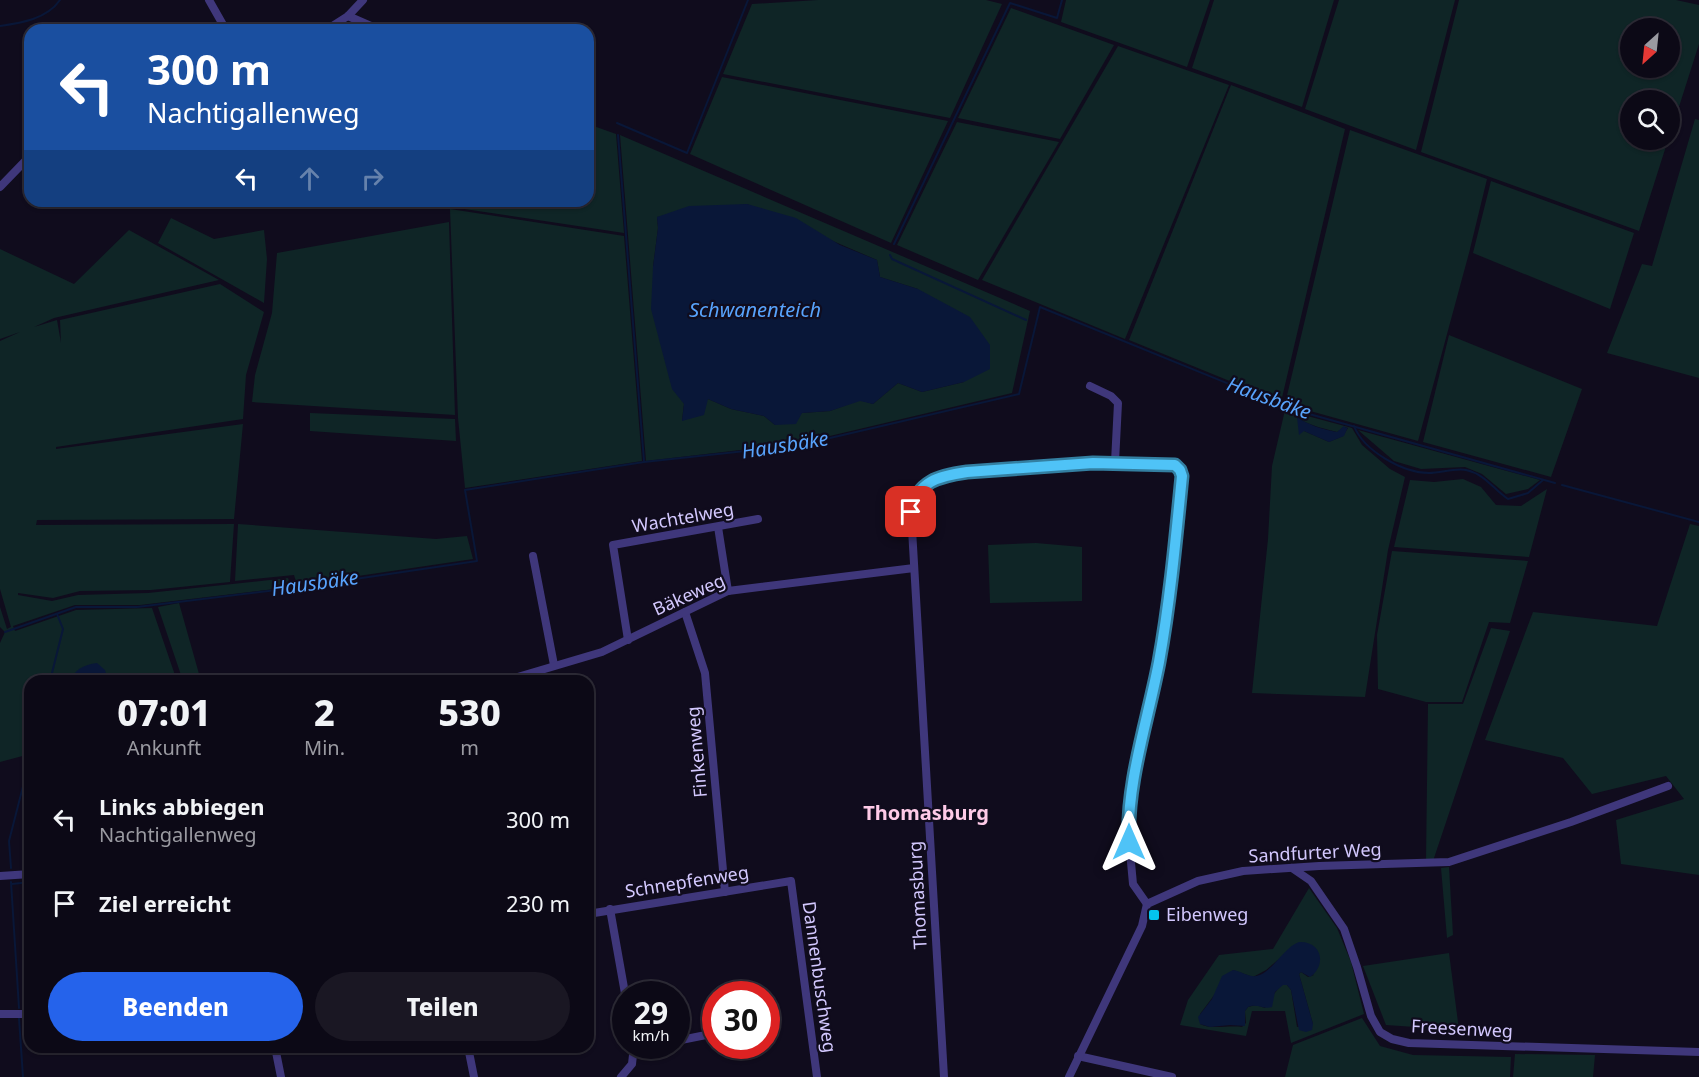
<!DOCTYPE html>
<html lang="de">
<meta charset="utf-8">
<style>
body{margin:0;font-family:"Noto Sans",sans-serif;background:#1a1723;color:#f1f3f6;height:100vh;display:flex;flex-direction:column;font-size:22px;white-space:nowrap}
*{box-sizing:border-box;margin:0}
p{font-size:20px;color:#9a9aa1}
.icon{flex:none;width:33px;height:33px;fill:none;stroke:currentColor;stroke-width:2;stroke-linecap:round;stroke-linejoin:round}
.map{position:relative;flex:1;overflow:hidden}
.details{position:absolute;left:24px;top:675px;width:570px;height:378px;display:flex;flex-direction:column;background:#0c0916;border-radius:18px;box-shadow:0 2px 4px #0004,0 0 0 2px #2c2a35}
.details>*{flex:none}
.top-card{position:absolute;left:24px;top:24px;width:570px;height:183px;border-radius:18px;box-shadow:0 2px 4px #0004,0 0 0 2px #2c2a35;background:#1a4fa0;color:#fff;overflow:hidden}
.needle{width:39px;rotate:207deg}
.controls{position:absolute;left:1620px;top:18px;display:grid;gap:12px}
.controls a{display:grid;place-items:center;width:60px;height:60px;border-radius:50%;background:#0c0916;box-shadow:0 2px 4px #0004,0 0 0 2px #2c2a35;font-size:30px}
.speed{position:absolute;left:612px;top:981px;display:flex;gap:12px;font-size:30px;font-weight:700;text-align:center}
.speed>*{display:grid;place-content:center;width:78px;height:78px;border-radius:50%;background:#0c0916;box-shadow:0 2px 4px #0004,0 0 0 2px #2c2a35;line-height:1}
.speed small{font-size:15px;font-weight:400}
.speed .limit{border:9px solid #d22;background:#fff;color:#111}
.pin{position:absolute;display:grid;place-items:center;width:51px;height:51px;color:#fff;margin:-26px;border-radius:12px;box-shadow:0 3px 9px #0006}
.me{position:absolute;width:66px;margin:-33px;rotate:0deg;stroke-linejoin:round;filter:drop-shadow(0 0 4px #0008)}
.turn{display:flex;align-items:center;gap:21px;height:126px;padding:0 24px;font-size:27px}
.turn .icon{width:78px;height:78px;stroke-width:2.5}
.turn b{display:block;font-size:42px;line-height:51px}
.lanes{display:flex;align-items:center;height:57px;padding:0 24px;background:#0003;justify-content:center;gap:30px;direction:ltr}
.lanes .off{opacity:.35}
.eta{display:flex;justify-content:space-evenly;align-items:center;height:102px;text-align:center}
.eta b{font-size:36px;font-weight:800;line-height:42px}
.cta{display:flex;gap:12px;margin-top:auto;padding:12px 24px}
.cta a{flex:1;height:69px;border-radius:36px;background:#2563eb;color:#fff;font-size:24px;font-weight:800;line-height:69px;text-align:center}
.cta a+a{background:#1a1723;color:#f1f3f6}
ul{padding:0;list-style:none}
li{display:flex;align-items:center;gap:18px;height:84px;padding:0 24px}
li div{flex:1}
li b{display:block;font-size:22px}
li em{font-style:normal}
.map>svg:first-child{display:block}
</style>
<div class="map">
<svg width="1699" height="1077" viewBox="0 0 1699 1077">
<rect width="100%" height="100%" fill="#100c1d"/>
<g fill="#0f2526" fill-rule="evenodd">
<path d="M818,0H986L1002,4L950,118L723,74L752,4Z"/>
<path d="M1066,0H1210L1187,67L1061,22Z"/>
<path d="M1214,0H1334L1302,107L1192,68Z"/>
<path d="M1339,0H1455L1416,150L1305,109Z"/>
<path d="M1459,0H1676L1699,5V44L1670,135V100H1630V140H1668L1639,231L1421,152ZM1630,28H1670V68H1630Z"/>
<path d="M1011,8L1114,45L1060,139L958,118Z"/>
<path d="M1118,46L1229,85L1125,339L982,280Z"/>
<path d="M722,77L948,121L891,243L690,154Z"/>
<path d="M1231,85L1345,129L1281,402L1129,340Z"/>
<path d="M1695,119L1699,120V378L1607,353L1642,264L1652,266Z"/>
<path d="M957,122L1059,142L978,280L897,245Z"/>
<path d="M588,124L616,134L624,233L451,207V201H588Z"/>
<path d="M1350,130L1487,179L1469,253L1418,441L1285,404Z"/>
<path d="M620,135L1030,311L1012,393L800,443L646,461ZM747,204L877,260L880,277L918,289L964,382L922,392L898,383L873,404L860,400L830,411L802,413L775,425L764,416L731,409L708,399L682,421L684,404L653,267L658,228L657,217Z"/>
<path d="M1491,181L1634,233L1610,309L1473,253Z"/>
<path d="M450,209L624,236L642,461L465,488L458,418Z"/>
<path d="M171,218L214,239L264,230L267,259L264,303L158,243Z"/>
<path d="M449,222L455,415L252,402L255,375L272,313L277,253Z"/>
<path d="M129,230L219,280L54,318L34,327L57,320L61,343L60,320L220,284L264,312L246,375L243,419L56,447V449L243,424L234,519L37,520L36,525L234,524L230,582L151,590L80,591L53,598L18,593V595L52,601L78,595L148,593L288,578L291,587L140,605H75L13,626L15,631L76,610L152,608L177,681H30V754L0,762V643L5,632L0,627V607L7,629L11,627L0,589V341L20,332L0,339V249L74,284Z"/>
<path d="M1449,335L1582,389L1551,477L1423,442Z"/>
<path d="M1285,410L1352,428L1362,445L1390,469L1405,477L1388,550L1365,697L1252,693L1268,539L1272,466ZM1299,418C1304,424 1329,430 1337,432L1344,427L1348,428L1343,436L1329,442L1304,431Z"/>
<path d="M310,413L455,419L456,441L310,431Z"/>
<path d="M1358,430L1540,480L1528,489L1506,494L1482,474L1465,467L1421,469L1394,461Z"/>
<path d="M1463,479L1481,487L1496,505L1521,506L1547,489L1529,557L1394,547L1410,480L1434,482Z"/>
<path d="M238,524L436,539L467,536L473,559L297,585L294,575L235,581Z"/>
<path d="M1690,524L1699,526V875L1621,864L1616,820L1684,799L1666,776L1592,794L1563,758L1485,740L1533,612L1657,626Z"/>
<path d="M1036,543L1082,547V601L990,603L988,545Z"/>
<path d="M1392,551L1528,561L1510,623L1489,622L1462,702H1426L1378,689L1377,635Z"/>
<path d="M179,603L201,681H183L158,607Z"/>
<path d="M1491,628L1510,631L1433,861H1426L1428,704H1463Z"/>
<path d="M1449,867L1453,935L1447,938L1441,868Z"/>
<path d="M1309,888L1337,928L1351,962L1364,1014L1291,1043L1285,1011H1252L1246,1036L1180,1025L1188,1000L1219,955L1273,949ZM1279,959L1314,975L1308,977L1301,972L1299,974L1313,1024L1297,1027L1291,990L1287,985L1283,984C1276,989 1271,1000 1265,1008L1256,1005L1248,1007L1245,1011L1246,1023L1242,1027C1229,1025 1211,1030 1200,1024V1014L1233,970L1253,977L1266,970Z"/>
<path d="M1449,953L1459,1030L1386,1025L1363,966Z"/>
<path d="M1362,1018L1380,1046L1413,1055L1511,1057L1510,1077H1285L1293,1045Z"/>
<path d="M1515,1054L1595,1055L1593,1077H1513Z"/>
</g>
<g fill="#091738">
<path d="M747,204L796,218L840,245L877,260L880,277L918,289L970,317L990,345V369L964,382L922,392L898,383L873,404L860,401L830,411L802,413L796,424L775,425L764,416L731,409L708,399L704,415L682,421L684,404L672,389L651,309L653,267L658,228L657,217L689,206Z"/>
<path d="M1297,417C1306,424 1324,430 1337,432L1344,426L1346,428L1348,427L1344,436L1329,442L1304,431L1299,435Z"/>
<path d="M97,663L105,670L108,681H69C76,669 83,665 97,663Z"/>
<path d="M1299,942C1322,941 1327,965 1310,977L1301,972L1299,974L1313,1024L1312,1030L1306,1032L1299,1030L1291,990L1287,985H1283L1275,992L1272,1007C1264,1010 1257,1003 1248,1007L1245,1011V1026L1230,1025L1210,1027L1200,1024L1198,1017L1212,999L1222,976L1233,970C1240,971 1245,975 1252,976C1269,979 1283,947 1299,942Z"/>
</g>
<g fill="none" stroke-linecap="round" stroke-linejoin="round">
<g stroke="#091738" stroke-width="2">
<path d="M0,26C21,23 47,19 60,0"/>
<path d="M617,123L687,153L748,0"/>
<path d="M618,135L644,461"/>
<path d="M894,244L1010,3L1057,18L1062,0"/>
<path d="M890,255L892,259L1026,320"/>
<path d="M1354,426C1364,451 1403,473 1429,473C1441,473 1454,468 1466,470C1485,474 1493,489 1508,499L1528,493L1543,480"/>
<path d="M1562,485L1699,522"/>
<path d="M5,632L76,607H137L301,587L477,561L465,490L644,462L800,445L1019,394L1040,307L1288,408L1555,483"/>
<path d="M50,681L63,629L57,614"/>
<path d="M11,868L9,841L30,759"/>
<path d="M11,882L19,1008"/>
<path d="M12,884L30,882"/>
<path d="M19,1018L23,1077"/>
</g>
<g stroke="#3f377b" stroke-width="8">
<path d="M209,0L226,30"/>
<path d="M348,16L380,30"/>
<path d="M326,30L348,16L363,0"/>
<path d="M0,187L30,156"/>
<path d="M1090,386L1111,396L1118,403L1115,462"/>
<path d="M718,527L728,591"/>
<path d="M533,556L554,665"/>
<path d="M685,612L705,673L725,892"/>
<path d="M628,640L613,545L758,519"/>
<path d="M504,681L602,652L728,591L914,568"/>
<path d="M1292,868L1311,881L1344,929L1357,967L1371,1016L1380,1032L1392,1039L1409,1043L1699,1052"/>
<path d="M0,876L30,874"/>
<path d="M610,909L626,999"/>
<path d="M588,914L791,881L817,1077"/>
<path d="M0,1014H30"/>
<path d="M676,1041L716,1033"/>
<path d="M275,1047L281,1077"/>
<path d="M468,1047L474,1077"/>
<path d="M634,1049L651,1046"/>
<path d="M1078,1056L1172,1077"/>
<path d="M621,1077L632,1064L634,1046"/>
<path d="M944,1077L911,512C913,497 919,488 933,480C957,467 992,469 1019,467C1068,465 1116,462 1165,464L1175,465L1181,470L1182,476L1179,503L1160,659L1133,780L1128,830L1133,884L1147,904"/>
<path d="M1069,1077L1142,926L1147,904L1198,881L1243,871L1319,866L1449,862L1571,822L1668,786"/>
</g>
</g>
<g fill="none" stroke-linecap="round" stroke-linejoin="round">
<g stroke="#337fa1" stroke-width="15">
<path id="route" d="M911,512C917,481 939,476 967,472L1093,463L1175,465L1180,470L1182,476C1176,537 1170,602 1159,662C1148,720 1126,784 1129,842"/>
</g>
<use href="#route" stroke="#4fc3f7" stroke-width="10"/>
</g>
<rect fill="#04c4ee" stroke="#100c1d" stroke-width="2" x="1148" y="909" width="12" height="12" rx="3"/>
<g text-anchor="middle" stroke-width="4.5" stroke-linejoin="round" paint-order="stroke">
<g font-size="18" fill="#d3c8fe" stroke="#100c1d">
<text transform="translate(683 518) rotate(-10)" y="6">Wachtelweg</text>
<text transform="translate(689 595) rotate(-24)" y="6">Bäkeweg</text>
<text transform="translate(697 752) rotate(-95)" y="6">Finkenweg</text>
<text transform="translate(1315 853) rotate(-3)" y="6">Sandfurter Weg</text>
<text transform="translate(687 882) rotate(-9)" y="6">Schnepfenweg</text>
<text transform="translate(918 895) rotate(-93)" y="6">Thomasburg</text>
<text transform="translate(819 977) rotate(82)" y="6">Dannenbuschweg</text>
<text transform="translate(1462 1029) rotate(3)" y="6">Freesenweg</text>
</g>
<g font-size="18" fill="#d3c8fe" stroke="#100c1d" text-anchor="start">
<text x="1166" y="921">Eibenweg</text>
</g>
<g font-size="20" font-style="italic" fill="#58a3fc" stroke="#100c1d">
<text x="755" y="317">Schwanenteich</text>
<text transform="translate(1269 398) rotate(20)" y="7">Hausbäke</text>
<text transform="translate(785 445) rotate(-9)" y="7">Hausbäke</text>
<text transform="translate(315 583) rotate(-8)" y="7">Hausbäke</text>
</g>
<g font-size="20" font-weight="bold" fill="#fecae7" stroke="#100c1d">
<text x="926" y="820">Thomasburg</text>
</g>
</g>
</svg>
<div class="controls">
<a><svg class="needle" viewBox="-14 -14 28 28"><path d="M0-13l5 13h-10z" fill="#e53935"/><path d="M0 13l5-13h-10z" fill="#9a9aa1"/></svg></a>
<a><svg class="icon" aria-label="search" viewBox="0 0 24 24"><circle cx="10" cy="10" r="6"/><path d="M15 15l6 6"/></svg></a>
</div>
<div class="speed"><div>29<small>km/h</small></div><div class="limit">30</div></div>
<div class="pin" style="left:911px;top:512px;background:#d93025"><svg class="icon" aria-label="arrive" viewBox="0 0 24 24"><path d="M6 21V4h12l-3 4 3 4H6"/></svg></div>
<svg class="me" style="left:1129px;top:842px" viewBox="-20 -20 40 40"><path d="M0-17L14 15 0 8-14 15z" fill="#4fc3f7" stroke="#fff" stroke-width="4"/></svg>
<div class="top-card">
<div class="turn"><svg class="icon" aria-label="left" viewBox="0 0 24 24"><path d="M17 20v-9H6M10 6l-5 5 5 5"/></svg><div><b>300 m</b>Nachtigallenweg</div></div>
<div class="lanes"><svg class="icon" aria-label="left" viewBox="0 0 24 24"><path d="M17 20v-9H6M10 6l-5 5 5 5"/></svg><svg class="icon off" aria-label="ahead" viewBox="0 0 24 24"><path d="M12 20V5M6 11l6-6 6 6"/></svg><svg class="icon off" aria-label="right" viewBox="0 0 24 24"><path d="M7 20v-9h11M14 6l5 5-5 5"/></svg></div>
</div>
<section class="details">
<div class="eta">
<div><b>07:01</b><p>Ankunft</p></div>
<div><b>2</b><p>Min.</p></div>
<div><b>530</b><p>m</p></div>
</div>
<ul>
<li><svg class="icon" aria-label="left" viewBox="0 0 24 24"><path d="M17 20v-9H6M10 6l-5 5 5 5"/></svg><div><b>Links abbiegen</b><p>Nachtigallenweg</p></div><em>300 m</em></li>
<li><svg class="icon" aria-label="arrive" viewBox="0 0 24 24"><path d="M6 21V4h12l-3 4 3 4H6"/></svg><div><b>Ziel erreicht</b></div><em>230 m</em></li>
</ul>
<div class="cta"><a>Beenden</a><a>Teilen</a></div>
</section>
</div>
